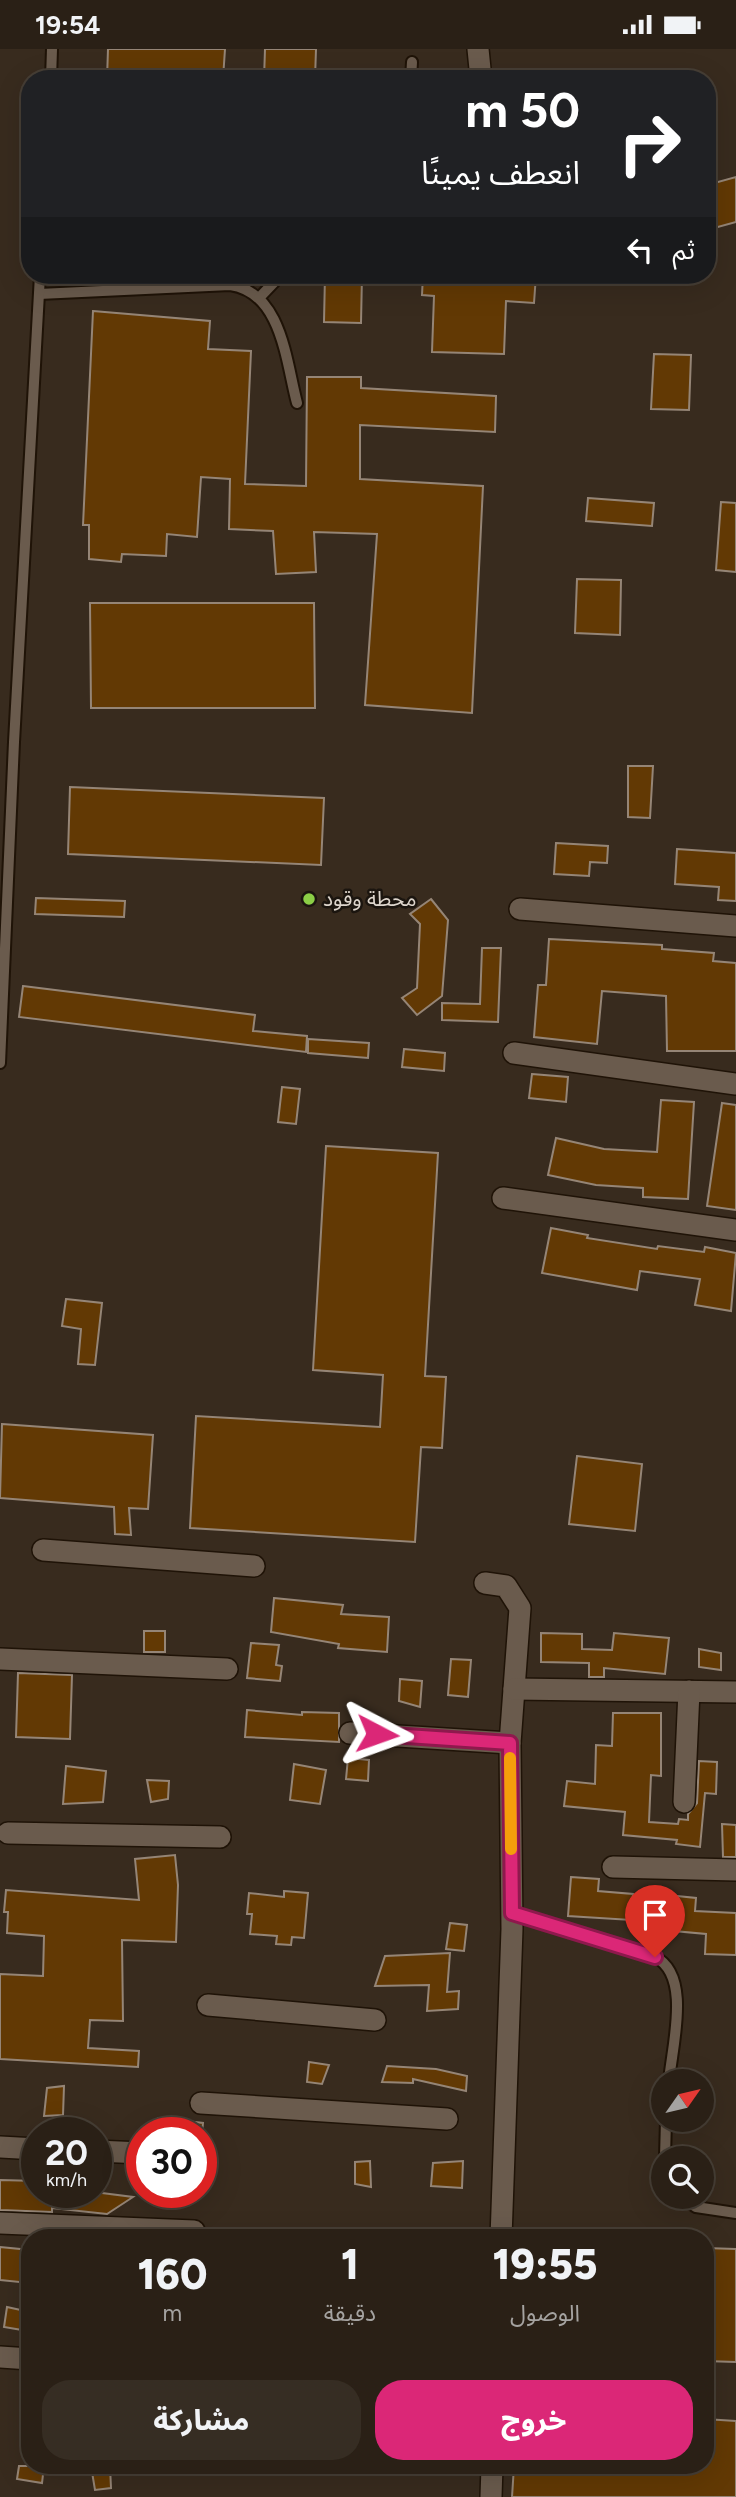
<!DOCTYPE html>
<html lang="ar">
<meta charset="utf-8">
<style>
body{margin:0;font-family:Figtree,"Noto Sans Arabic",sans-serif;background:#362d23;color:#f1f3f6;direction:rtl;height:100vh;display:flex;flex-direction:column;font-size:26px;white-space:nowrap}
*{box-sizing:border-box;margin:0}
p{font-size:23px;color:#a5a3a1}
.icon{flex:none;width:38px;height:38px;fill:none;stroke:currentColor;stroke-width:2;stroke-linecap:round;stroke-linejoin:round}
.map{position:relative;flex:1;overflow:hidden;direction:ltr}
.panel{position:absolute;left:21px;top:2180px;width:693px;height:245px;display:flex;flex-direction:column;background:#2a2016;border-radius:28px;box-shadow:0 7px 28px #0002,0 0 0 2px #463e35;direction:rtl}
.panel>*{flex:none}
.banner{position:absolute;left:21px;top:21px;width:695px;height:214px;border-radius:28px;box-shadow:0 7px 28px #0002,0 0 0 2px #463e35;direction:rtl;background:#202124;color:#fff;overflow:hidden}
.needle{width:46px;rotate:56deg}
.tools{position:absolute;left:651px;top:2020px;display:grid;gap:14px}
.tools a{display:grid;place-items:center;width:63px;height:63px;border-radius:50%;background:#2a2016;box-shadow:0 7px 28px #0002,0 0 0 2px #463e35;font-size:35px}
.speed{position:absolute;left:21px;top:2068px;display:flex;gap:14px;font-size:35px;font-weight:700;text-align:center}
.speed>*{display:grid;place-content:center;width:91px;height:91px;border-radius:50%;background:#2a2016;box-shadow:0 7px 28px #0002,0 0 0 2px #463e35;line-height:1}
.speed small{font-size:18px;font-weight:400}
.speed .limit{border:10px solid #d22;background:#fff;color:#111}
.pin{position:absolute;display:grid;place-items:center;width:60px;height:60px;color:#fff;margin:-72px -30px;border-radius:50% 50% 50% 0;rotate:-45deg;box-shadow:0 0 7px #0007}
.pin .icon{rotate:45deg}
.me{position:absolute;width:77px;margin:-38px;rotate:94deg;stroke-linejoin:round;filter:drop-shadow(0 0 5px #0008)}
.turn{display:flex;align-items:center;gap:24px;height:147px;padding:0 21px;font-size:32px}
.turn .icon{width:91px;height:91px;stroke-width:2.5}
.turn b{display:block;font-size:49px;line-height:60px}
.then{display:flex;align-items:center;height:66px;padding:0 21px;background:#0003;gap:14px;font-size:26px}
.eta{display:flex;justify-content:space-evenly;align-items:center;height:119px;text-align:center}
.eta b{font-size:42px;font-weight:800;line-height:49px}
.cta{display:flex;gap:14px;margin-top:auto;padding:14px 21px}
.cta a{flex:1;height:80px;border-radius:28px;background:#db2777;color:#fff;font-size:28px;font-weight:800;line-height:80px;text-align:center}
.cta a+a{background:#362d23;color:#f1f3f6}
.status{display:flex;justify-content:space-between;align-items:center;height:49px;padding:0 35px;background:#2a2016;direction:ltr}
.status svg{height:19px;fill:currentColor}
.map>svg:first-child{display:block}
</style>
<div class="status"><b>19:54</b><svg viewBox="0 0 49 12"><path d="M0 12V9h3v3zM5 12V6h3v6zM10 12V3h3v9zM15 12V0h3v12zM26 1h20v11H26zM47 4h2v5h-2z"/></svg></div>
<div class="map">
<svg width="736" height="2448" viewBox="0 0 736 2448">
<rect width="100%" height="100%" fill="#382b1e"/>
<g fill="#623904" stroke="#958576" stroke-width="2">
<path d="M108,0H225L223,30H107Z"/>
<path d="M265,0H316L315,30H264Z"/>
<path d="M736,128V173L707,181V136Z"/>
<path d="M325,226H362L361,274L324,273Z"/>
<path d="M423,226H536L534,254L506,252L504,305L432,303L434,247L422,246Z"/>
<path d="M93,262L210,272L208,300L251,302L245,435L306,437L307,328H361V339L496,347L495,383L360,376V430L483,437L472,664L365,656L377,485L314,483L316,523L276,525L273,482L229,480L230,430L201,428L197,488L167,485L166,507L122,505L121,513L89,510V476H83Z"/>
<path d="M654,305L691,306L689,361L651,360Z"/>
<path d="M588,449L654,454L652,477L586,472Z"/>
<path d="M721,453L736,454V523L716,521Z"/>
<path d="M577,530L621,531L620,586L575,584Z"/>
<path d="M90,554H314L315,659H91Z"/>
<path d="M628,717H653L650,769L628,768Z"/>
<path d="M70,738L324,749L321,816L68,805Z"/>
<path d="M556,794L608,797L607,814L590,813L589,827L554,825Z"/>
<path d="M677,800L736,804V852L718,851L719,838L675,835Z"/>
<path d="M36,849L125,852L124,868L35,865Z"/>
<path d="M431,850L448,871L442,947L417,966L402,949L417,939L420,875L410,865Z"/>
<path d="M549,890L662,896V900L714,904L713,912L736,914V1002H667L666,947L602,942L597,995L534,988L538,936H546Z"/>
<path d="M482,899H501L498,973L442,971V954L480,955Z"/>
<path d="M23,937L255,966L253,982L307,987L306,1003L19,968Z"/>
<path d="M308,990L369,994L368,1009L308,1004Z"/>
<path d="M404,1000L445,1004L444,1022L402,1018Z"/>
<path d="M532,1025L568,1028L566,1053L529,1049Z"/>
<path d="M282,1038L300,1040L296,1075L278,1073Z"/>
<path d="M661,1051L694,1053L688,1150L643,1148V1139L596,1136L548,1126L556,1089L604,1100L657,1103Z"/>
<path d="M722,1054L736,1056V1161L707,1157Z"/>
<path d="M326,1097L438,1104L425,1327L446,1328L442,1399L421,1398L415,1493L190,1479L196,1367L380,1378L383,1326L313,1321Z"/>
<path d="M551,1179L588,1186L587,1189L657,1200L658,1197L704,1203L705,1198L736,1204L731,1262L695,1256L700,1230L640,1222L637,1241L542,1224Z"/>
<path d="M66,1250L102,1254L95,1316L78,1315L81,1280L62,1277Z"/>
<path d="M2,1375L153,1386L148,1460L129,1459L131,1486L115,1485L114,1458L0,1449Z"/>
<path d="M577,1407L642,1415L635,1482L569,1475Z"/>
<path d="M274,1549L343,1556L341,1565L389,1568L387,1603L338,1599L339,1595L271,1583Z"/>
<rect x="144" y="1582" width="21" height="21"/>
<path d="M541,1584L582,1585V1600L612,1601L614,1584L669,1589L665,1625L604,1619V1628H589V1614L541,1613Z"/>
<path d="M251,1594L279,1596L276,1616L282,1617L280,1632L247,1629Z"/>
<path d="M699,1600L721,1604V1621L699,1618Z"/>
<path d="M451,1610L471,1611L468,1648L448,1646Z"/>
<path d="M18,1624L72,1626L70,1690L16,1688Z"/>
<path d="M400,1630L422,1632L420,1658L399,1652Z"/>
<path d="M247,1661L302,1666V1663L339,1664V1693L245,1688Z"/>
<path d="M613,1664H661V1727L651,1726L649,1773L678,1775L679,1770L688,1771V1765L697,1754L699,1712L717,1713L716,1745L705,1744L700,1798L676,1795L677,1791L623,1786L625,1763L564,1757L567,1732L595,1735L596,1696L612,1697Z"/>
<path d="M348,1709L369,1711L368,1732L346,1730Z"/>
<path d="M294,1715L326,1721L320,1755L290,1751Z"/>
<path d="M66,1717L106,1722L103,1753L63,1755Z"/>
<path d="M147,1731L169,1732L168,1750L151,1753Z"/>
<path d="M722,1775L736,1776V1808H723Z"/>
<path d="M175,1806L178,1836L176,1893L122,1891L123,1972L90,1971L88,1999L139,2002L138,2018L0,2010V1925L43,1927L44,1887L7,1884L8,1863H4L6,1841L139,1851L135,1810Z"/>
<path d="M571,1828L599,1830L598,1842L633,1845L631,1871L568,1867Z"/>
<path d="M284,1842L308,1844L304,1889L292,1888L291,1896L276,1895L277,1887L250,1885L252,1865H247L249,1844L284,1848Z"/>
<path d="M677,1847L696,1849L695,1862L736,1864V1906L705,1905L706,1885L674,1882Z"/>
<path d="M450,1874L467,1876L464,1902L446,1900Z"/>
<path d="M450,1904L447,1943L459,1942L458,1960L427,1962L429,1936L375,1937L385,1907Z"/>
<path d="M309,2013L329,2016L322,2035L307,2033Z"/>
<path d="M387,2017L436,2020L467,2027L466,2042L413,2030V2034L382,2033Z"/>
<path d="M64,2037L63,2066L44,2067L47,2039Z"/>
<path d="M158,2069L203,2074L202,2084H157Z"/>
<path d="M370,2112L371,2138L355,2135V2113Z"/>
<path d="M463,2112L462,2139L431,2137L433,2114Z"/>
<path d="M0,2131L37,2132V2144H102L133,2148L107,2165L52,2159V2163L0,2161Z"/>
<path d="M0,2198L30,2201L29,2234L0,2231Z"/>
<path d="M705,2199L736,2200V2313L705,2312Z"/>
<path d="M7,2258L30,2263L28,2282L4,2278Z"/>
<path d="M705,2370L736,2372V2448H512L514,2417H705Z"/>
<path d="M19,2417H44L42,2434L17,2430Z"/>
<path d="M91,2417H110L111,2439L95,2441Z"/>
</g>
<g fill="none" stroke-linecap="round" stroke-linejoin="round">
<g stroke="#1f1307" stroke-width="14">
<g id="service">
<path d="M51,30L52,0"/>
<path d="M411,30L412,13"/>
<path d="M39,245L230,236C282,243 286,313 297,354"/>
<path d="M259,249L281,226"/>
<path d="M0,1014L14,693L40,226"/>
<path d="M511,1864L655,1908C692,1926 672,1997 669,2032"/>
<path d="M665,2109L666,2070"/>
<path d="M679,2147L696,2158L736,2164"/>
</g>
</g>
<g stroke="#1f1307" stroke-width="24">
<g id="minor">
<path d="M478,0L481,30"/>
<path d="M520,860L736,877"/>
<path d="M514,1004L736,1035"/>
<path d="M503,1149L736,1181"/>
<path d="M43,1501L254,1517"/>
<path d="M485,1534L506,1537L520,1559L510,1694L512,1880L501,2189"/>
<path d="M0,1610L227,1620"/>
<path d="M514,1640L736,1643"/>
<path d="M350,1684L510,1694"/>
<path d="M684,1753L689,1642"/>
<path d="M8,1784L220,1788"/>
<path d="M613,1818L736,1821"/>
<path d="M208,1956L375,1971"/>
<path d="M201,2054L447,2070"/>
<path d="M0,2098L37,2100"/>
<path d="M96,2102L142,2104"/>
<path d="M0,2174L194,2182"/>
<path d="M0,2308L30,2310"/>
<path d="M491,2448L492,2417"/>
</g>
</g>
<use href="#service" stroke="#6a5b4d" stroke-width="10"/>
<use href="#minor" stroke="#6a5b4d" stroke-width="21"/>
</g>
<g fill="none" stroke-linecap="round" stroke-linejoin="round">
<g stroke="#8e194d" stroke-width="18">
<path id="route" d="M377,1685L510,1694L512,1864L655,1908"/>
</g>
<use href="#route" stroke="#db2777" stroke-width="12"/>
<path stroke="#f59e0b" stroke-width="12" d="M510,1709L511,1800"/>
</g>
<circle fill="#8bce46" stroke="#1b150f" stroke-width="2.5" cx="309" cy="850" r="7"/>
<g text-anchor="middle" stroke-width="5" stroke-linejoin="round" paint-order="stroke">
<g font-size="21" fill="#ddd5cc" stroke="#1b150f" text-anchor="start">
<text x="323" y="857">محطة وقود</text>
</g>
</g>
</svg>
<div class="tools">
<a><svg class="needle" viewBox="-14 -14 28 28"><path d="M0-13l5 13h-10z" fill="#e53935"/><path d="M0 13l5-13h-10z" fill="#a5a3a1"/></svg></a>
<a><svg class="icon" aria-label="search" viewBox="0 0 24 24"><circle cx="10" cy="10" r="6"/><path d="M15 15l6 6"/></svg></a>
</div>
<div class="speed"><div>20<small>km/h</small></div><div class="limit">30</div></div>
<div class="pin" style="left:655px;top:1908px;background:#d93025"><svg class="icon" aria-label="arrive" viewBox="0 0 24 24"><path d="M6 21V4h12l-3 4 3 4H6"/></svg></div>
<svg class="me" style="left:377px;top:1685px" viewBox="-20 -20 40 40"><path d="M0-17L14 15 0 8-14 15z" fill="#db2777" stroke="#fff" stroke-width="4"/></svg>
<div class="banner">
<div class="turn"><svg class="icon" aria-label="right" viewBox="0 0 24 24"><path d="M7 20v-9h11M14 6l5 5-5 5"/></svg><div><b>50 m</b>انعطف يمينًا</div></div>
<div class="then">ثم<svg class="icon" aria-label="left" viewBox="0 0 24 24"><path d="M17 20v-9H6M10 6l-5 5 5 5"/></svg></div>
</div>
<section class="panel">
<div class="eta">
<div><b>19:55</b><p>الوصول</p></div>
<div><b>1</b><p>دقيقة</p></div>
<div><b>160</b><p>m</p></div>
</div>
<div class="cta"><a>خروج</a><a>مشاركة</a></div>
</section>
</div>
